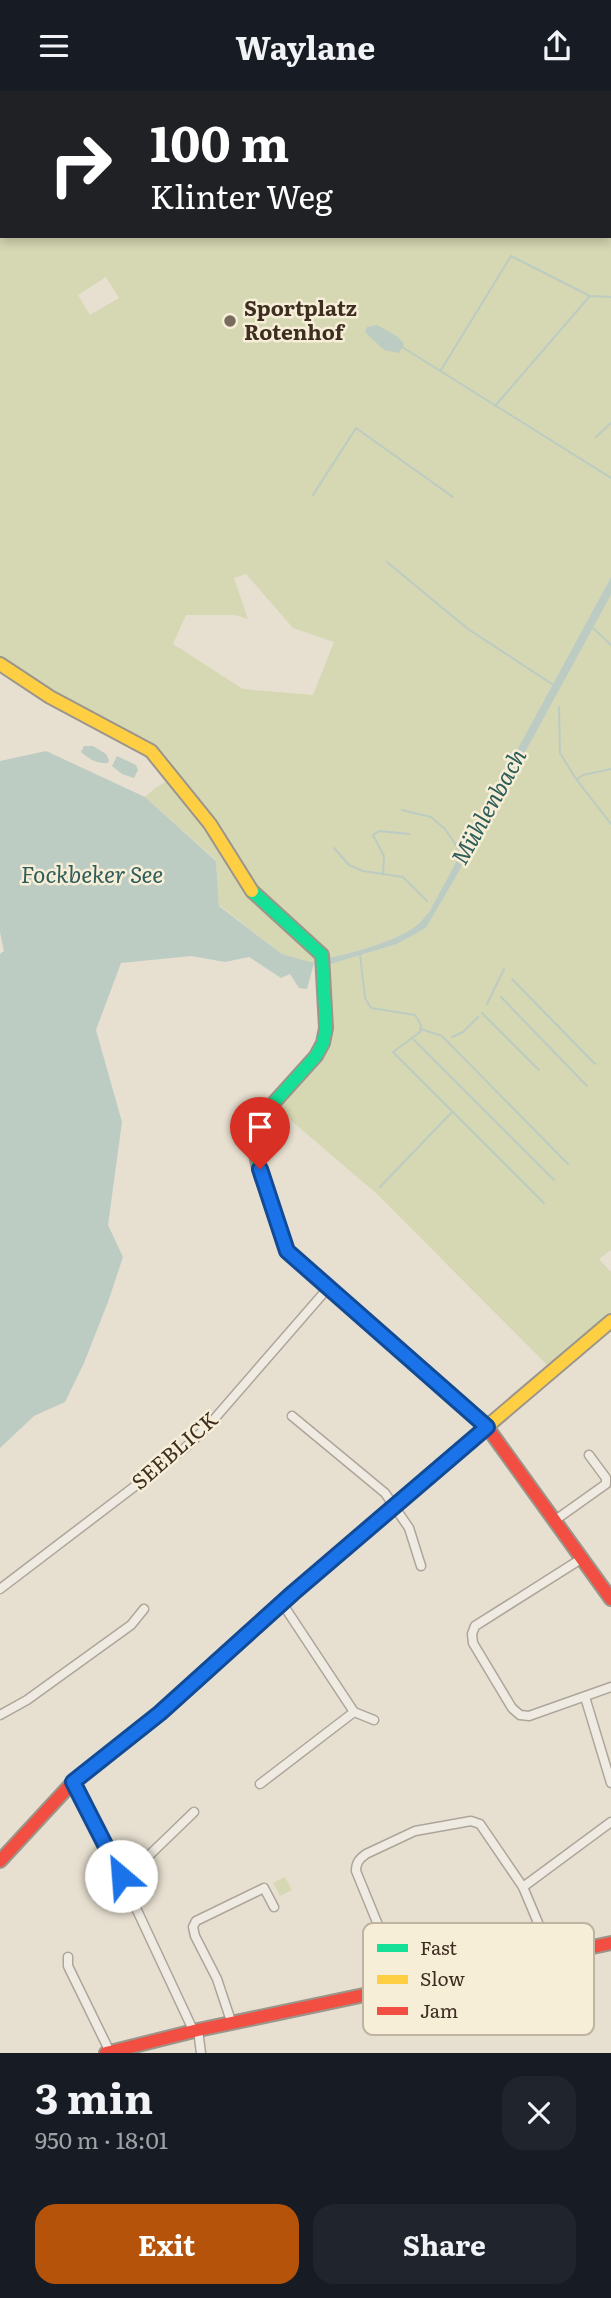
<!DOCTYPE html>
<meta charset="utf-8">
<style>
body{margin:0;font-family:Literata,serif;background:#20242c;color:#f1f3f6;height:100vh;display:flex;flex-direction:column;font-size:26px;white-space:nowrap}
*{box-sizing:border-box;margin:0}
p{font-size:23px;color:#9ea1a6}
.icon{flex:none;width:38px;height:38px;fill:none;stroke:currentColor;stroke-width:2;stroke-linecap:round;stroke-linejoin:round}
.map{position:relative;height:1962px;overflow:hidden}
.side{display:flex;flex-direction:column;background:#171b24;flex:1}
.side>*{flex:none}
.hud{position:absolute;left:0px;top:0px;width:612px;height:147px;box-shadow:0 4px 10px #0003;background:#202124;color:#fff;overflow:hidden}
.pin{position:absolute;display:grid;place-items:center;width:60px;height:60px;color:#fff;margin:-72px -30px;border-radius:50% 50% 50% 0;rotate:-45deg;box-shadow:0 0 7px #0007}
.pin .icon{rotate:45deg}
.me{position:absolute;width:77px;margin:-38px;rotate:333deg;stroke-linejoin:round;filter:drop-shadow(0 0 5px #0008)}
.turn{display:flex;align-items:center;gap:24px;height:147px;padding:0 35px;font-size:32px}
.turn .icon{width:91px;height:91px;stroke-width:2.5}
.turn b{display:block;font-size:49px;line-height:60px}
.round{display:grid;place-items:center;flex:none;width:74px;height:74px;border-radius:21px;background:#20242c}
.headline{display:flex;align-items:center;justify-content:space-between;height:119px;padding:0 35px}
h1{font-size:42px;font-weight:700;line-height:52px}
.action{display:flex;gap:14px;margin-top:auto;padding:14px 35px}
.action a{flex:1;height:80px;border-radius:21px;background:#b45309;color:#fff;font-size:28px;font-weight:700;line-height:80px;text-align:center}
.action a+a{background:#20242c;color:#f1f3f6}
header{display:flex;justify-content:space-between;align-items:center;height:91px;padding:0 35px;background:#171b24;font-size:32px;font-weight:700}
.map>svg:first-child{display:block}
</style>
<header><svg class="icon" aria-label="menu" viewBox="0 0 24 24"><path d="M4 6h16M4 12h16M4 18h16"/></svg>Waylane<svg class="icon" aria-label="share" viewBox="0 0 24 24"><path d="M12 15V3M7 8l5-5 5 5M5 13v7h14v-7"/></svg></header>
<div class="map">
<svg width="611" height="1962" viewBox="0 0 611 1962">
<rect width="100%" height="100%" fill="#e7e0d1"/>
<g fill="#d6d7b3" fill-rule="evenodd">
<path d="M456,0H611V104V2H455Z"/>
<path d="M611,123V486L429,821C424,827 419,833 413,837C390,852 350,863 323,868L257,804L152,659L0,570V140L2,138V145H611ZM106,186L119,207L90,224L78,204ZM246,483L293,537L334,551L313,604L243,598L173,553L186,524H235L248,528L234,487Z"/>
<path d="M611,504V1159L599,1168L611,1181V1224L549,1276L377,1103L274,1015L319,967L324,875L397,853L426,837L475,753Z"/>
<path d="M171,688L208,735L252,807L320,863L314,872L282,863L219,814L216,769L145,706L155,697Z"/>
<path d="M285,1786L292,1799L280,1805L273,1792Z"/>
</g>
<g fill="#bcccc2">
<path d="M377,234L397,245L404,253L399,262L384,259L365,241L367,236Z"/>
<path d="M611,486V504L475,753L426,837L397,853L324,875L323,868C350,863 390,852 413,837C419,833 424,827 429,821Z"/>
<path d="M84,655H93L106,663L109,669L108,672C97,673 89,668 81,661Z"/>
<path d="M46,660L145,706L216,770L219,815L282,863L314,872L307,898L299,897L290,883L281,887L249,866L225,871L191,865L121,872L96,939L122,1031L108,1134L123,1166L108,1211L84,1272L65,1311L34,1325L0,1357V863L4,860L0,841V670Z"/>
<path d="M117,665L136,674L138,679L134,687L122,683L112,675Z"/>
</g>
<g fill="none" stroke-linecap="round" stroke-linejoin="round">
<g stroke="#bcccc2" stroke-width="2">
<path d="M402,256L611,387"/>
<path d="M441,279L511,165L590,205L611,206"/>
<path d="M495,315L589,206"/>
<path d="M596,346L611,332"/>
<path d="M313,404L356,337L453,406"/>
<path d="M387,471L468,538L552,593"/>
<path d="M593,537L611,554"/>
<path d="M559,616L560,662L576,688L611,733"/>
<path d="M577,688L583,684L611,678"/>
<path d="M402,719L431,726L445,738L462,763"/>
<path d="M334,757L349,774L363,780L403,786L427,810"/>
<path d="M383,783L384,765L373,744L379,740L409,743"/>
<path d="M360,863L365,907L371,917L415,924L421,934L420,941L393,961L544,1112"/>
<path d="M512,888L595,973"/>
<path d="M501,906L587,995"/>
<path d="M487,913L504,878"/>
<path d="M482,922L539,979"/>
<path d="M421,938L442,945L568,1073"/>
<path d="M452,946L463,941L478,926"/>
<path d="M414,949L554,1089"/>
<path d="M380,1096L452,1021"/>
</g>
<g stroke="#ada599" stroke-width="11">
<g id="street">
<path d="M292,1325L385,1402L409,1437L421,1475"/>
<path d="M554,1430L606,1393V1387L589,1364"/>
<path d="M581,1468L475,1535L472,1543L473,1552L512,1617L520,1624L529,1625L611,1596"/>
<path d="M0,1498L185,1357L209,1334L328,1197"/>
<path d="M585,1606L611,1692"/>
<path d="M354,1621L374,1629"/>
<path d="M0,1624L27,1609L131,1534L144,1518"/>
<path d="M73,1691L121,1785L194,1941"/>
<path d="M260,1693L354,1621L282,1512"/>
<path d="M121,1785L136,1777L194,1721"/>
<path d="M523,1796L611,1731"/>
<path d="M68,1866V1875L110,1961"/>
<path d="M404,1897L356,1780C356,1772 359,1768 366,1763L415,1740L471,1730L480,1733L523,1796L552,1865"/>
<path d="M232,1933L217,1888L195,1845L193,1836L196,1830L264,1797L274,1816"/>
<path d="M198,1939L201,1962"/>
</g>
</g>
<g stroke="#9c958a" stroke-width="16">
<g id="fast">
<path d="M205,0L210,2"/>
<path d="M313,0L314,2"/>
<path d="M279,2L280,0"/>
<path d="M0,127L2,125"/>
<path d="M252,800L322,864L326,937L323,952L316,965L270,1016L252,1044L259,1078L287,1160L413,1271"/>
</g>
</g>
<g stroke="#9c958a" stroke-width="16">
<g id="slow">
<path d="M143,2L145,0"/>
<path d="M0,573L50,606L151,660L210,733L252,800"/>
<path d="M437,1378L611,1230"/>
</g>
</g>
<g stroke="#9c958a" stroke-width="16">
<g id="jam">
<path d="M233,0L237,2"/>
<path d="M413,1271L487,1336L611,1508"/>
<path d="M0,1770L73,1691L160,1622L252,1538L437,1378"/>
<path d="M106,1962L198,1939L611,1852"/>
</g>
</g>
<use href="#street" stroke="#efebe3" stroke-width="8"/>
<use href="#fast" stroke="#16e098" stroke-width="12"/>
<use href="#slow" stroke="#ffcf43" stroke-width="12"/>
<use href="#jam" stroke="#f24e42" stroke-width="12"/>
</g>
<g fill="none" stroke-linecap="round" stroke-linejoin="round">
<g stroke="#114b97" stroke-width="18">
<path id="route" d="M121,1785L73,1691L160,1622L293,1502L487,1336L287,1160L260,1078"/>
</g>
<use href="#route" stroke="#1a73e8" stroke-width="12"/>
</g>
<circle fill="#786c5e" stroke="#f7eed8" stroke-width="2.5" cx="230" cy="230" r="7"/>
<g text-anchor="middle" stroke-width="5" stroke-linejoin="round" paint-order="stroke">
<g font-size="21" font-weight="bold" fill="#3d2e20" stroke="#f7eed8" text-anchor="start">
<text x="244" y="225">Sportplatz<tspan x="244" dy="24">Rotenhof</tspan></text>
</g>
<g font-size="21" fill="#3d2e20" stroke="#f7eed8">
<text transform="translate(175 1360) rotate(-41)" y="7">SEEBLICK</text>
</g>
<g font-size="23" font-style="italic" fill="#2f5d5a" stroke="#f7eed8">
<text transform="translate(489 716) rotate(-61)" y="8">Mühlenbach</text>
<text x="92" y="792">Fockbeker See</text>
</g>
</g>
<rect x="363" y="1832" width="231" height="112" rx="10" fill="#f7eed8" stroke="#bfb4a1" stroke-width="2"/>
<rect x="377" y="1853" width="31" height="8" fill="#16e098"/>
<rect x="377" y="1884" width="31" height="9" fill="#ffcf43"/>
<rect x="377" y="1916" width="31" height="8" fill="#f24e42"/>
<g font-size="19" fill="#3d2e20">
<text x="420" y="1864">Fast</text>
<text x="420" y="1895">Slow</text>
<text x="420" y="1927">Jam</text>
</g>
</svg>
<div class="pin" style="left:260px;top:1078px;background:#d93025"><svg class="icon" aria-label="arrive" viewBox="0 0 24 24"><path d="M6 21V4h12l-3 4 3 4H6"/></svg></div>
<svg class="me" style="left:121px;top:1785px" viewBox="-20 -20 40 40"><circle r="19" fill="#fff"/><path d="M0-13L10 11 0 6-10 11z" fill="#1a73e8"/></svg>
<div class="hud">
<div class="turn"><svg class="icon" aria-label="right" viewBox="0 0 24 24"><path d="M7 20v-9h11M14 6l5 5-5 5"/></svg><div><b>100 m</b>Klinter Weg</div></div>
</div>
</div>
<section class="side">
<div class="headline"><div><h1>3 min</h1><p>950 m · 18:01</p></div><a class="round"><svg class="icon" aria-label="close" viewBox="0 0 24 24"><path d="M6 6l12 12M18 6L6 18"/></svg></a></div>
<div class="action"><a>Exit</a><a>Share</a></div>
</section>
